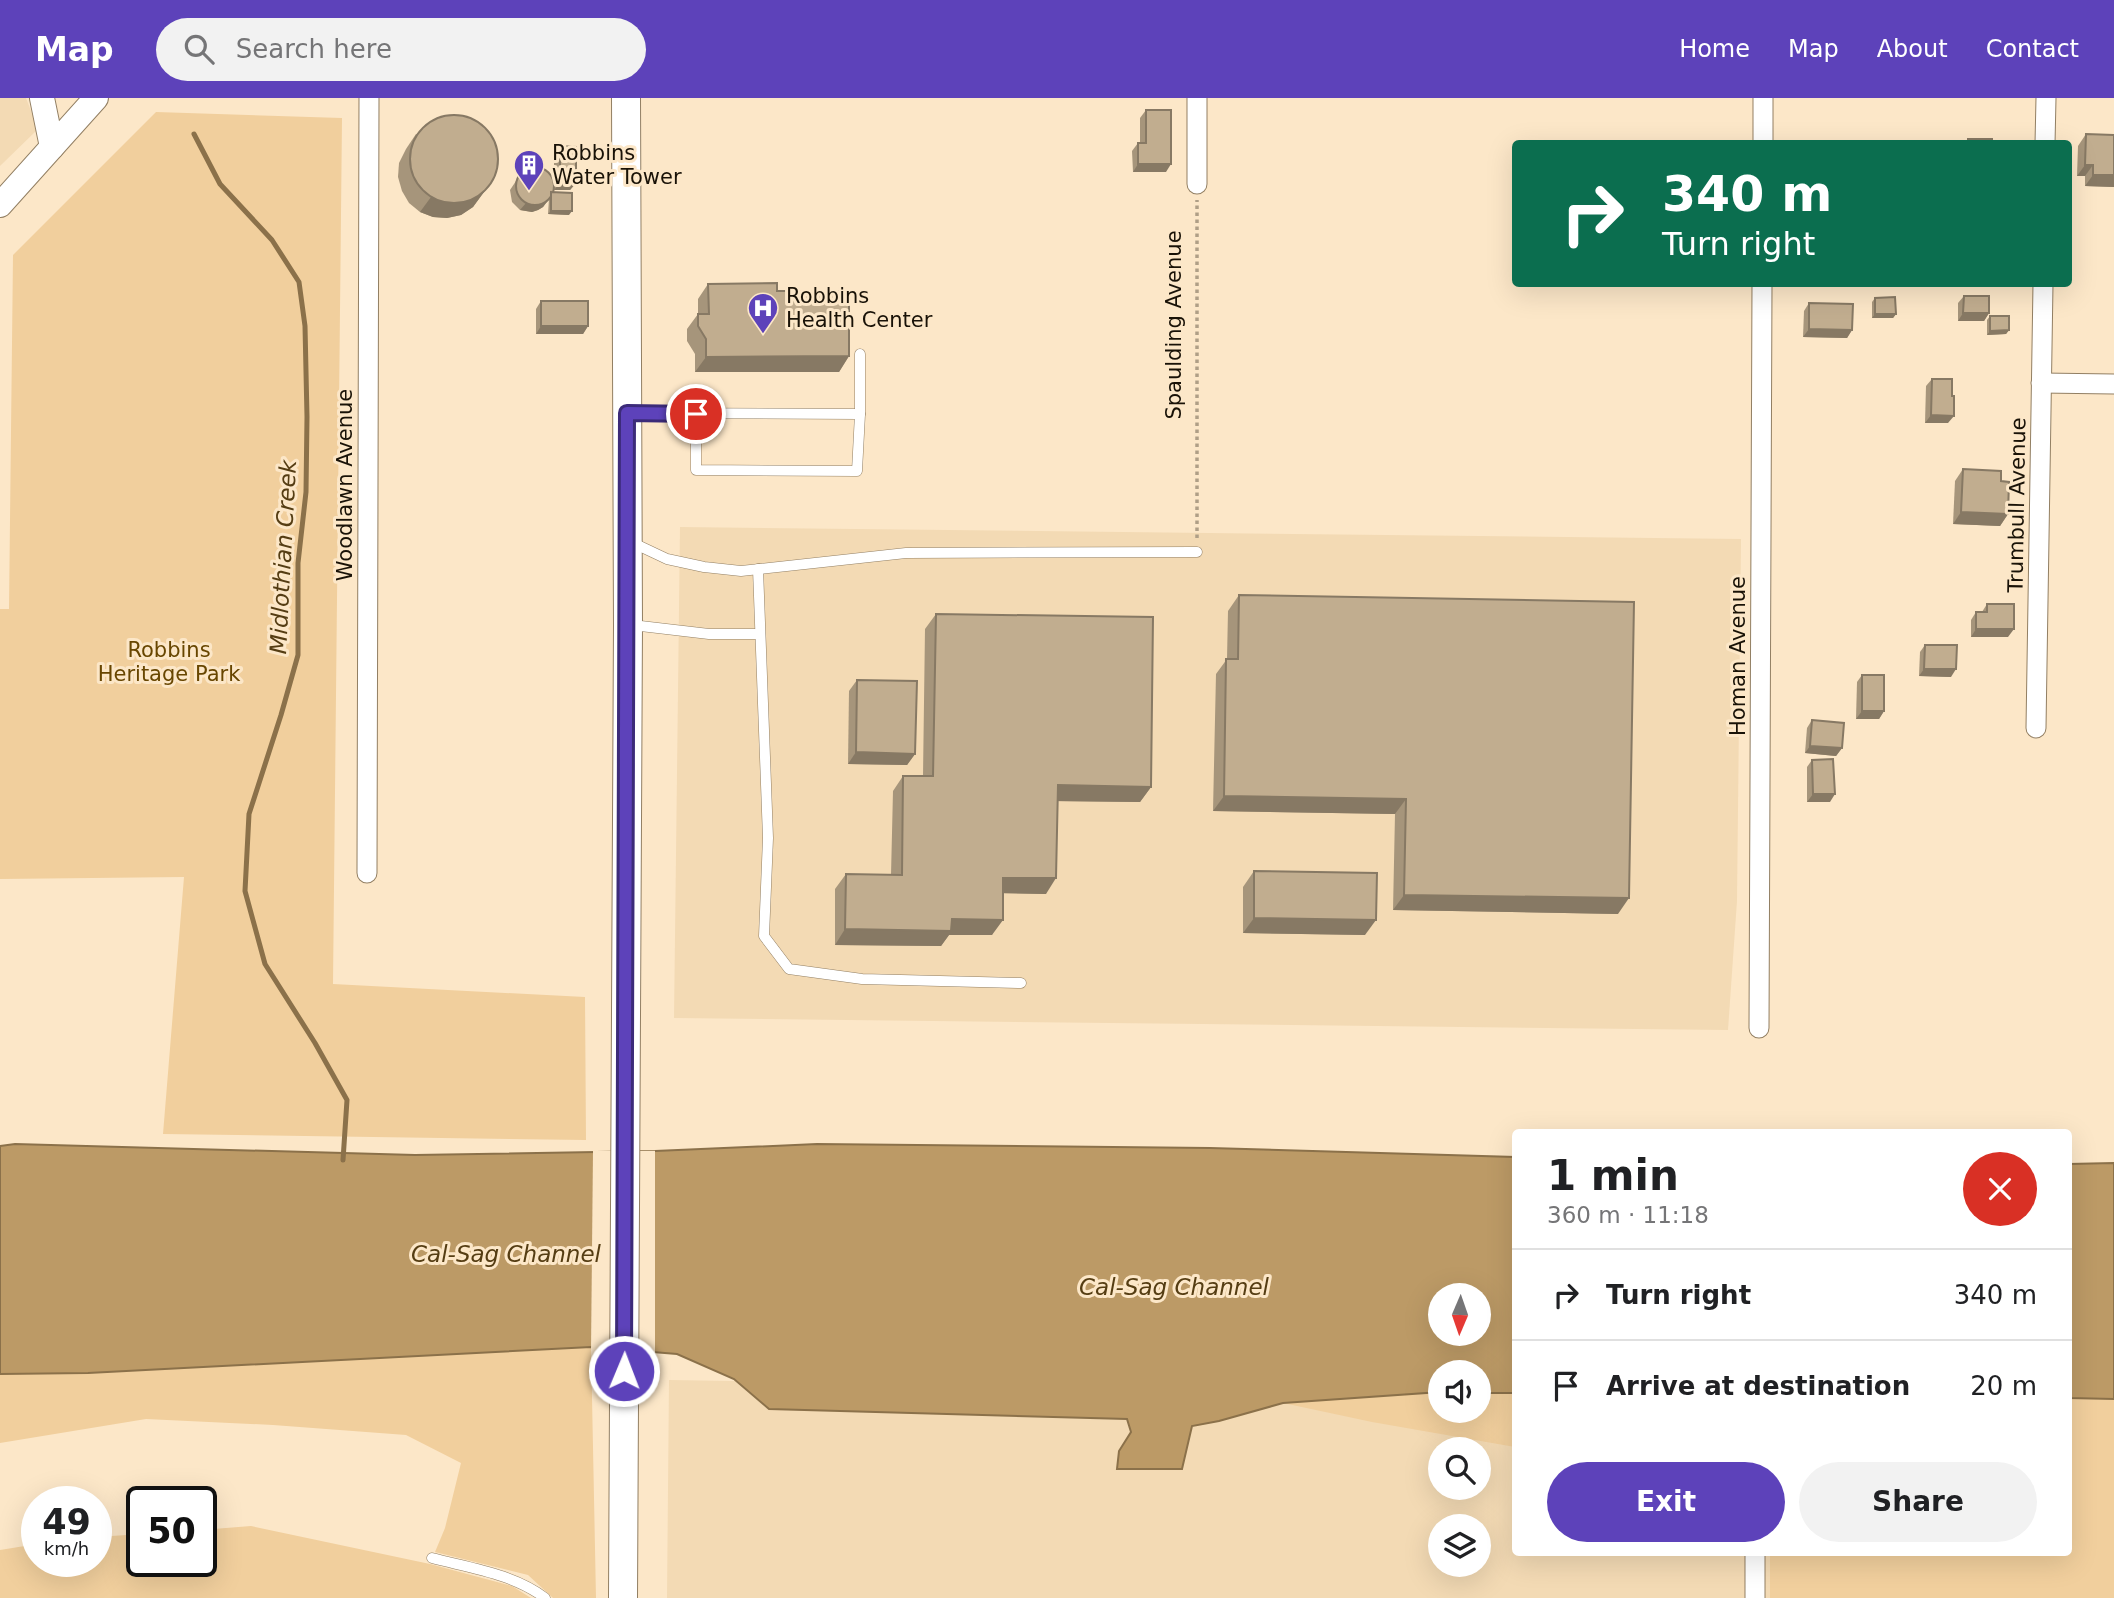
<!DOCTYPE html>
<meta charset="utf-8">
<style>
body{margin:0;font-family:"DejaVu Sans",sans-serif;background:#f2f2f2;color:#202124;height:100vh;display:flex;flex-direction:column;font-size:26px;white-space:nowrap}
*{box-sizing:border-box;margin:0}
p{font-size:23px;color:#757577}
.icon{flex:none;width:38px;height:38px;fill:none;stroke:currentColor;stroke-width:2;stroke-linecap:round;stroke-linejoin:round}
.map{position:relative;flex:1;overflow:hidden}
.sheet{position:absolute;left:1512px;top:1031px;width:560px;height:427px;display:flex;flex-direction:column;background:#fff;border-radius:7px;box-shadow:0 7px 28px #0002}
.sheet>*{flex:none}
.top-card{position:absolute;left:1512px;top:42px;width:560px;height:147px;border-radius:7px;box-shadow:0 7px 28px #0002;background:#0b6e4f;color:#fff;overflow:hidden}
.needle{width:46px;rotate:182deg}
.fabs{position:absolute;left:1428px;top:1185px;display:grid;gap:14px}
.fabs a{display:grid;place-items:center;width:63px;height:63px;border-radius:50%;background:#fff;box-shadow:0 7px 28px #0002;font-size:35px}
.speed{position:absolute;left:21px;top:1388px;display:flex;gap:14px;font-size:35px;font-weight:700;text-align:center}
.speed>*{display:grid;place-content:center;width:91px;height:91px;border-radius:50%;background:#fff;box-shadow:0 7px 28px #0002;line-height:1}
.speed small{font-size:18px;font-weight:400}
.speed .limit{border:4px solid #111;border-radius:10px;background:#fff;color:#111}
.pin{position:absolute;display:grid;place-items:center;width:60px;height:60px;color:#fff;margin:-30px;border:4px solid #fff;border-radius:50%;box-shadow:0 2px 7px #0007}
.me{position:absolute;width:77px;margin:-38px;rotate:1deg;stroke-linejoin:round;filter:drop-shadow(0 0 5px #0008)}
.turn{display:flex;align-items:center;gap:24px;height:147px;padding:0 35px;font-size:32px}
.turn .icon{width:91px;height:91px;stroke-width:2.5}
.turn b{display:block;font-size:49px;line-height:60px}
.round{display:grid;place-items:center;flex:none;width:74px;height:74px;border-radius:37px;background:#f2f2f2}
.overview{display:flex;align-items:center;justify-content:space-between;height:119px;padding:0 35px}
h1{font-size:42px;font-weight:700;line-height:52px}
.cta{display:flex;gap:14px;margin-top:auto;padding:14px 35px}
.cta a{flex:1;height:80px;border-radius:42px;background:#5d42ba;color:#fff;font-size:28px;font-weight:700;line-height:80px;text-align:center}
.cta a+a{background:#f2f2f2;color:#202124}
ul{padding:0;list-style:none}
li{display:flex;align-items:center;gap:21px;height:91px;padding:0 35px;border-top:2px solid #e0e0e0}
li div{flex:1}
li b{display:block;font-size:26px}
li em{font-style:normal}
header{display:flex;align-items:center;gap:42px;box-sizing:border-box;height:98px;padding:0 35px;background:#5d42ba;color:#fff}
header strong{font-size:33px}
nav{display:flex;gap:38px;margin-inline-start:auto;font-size:24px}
.search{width:490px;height:63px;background:#f2f2f2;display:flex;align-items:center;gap:18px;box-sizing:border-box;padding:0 24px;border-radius:38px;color:#757577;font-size:26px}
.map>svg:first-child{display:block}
</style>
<header>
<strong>Map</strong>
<div class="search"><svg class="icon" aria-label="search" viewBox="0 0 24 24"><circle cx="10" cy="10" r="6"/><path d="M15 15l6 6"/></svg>Search here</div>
<nav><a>Home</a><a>Map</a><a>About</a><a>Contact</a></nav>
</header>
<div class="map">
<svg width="2114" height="1500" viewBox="0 0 2114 1500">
<rect width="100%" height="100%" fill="#fce7c8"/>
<g fill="#f3dab4" fill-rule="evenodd">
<path d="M0,0H26L38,31L0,68Z"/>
<path d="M680,429L1741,441L1737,803L1728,932L674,920Z"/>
<path d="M669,1282L1440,1294V1312H1479V1295H1515L1516,1454H1770V1500H667ZM1440,1351H1479V1390H1440ZM1440,1428H1479V1466H1440Z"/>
</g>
<g fill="#f1cf9d">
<path d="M156,14L342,20L333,886L585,899L586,1042L163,1036L184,779L0,781V511H9L13,157Z"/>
<path d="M591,1249L596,1500H553L528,1477L435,1454L445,1430L461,1365L406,1337L273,1327L146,1321L0,1345V1276L88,1275Z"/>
<path d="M1440,1294V1312H1479V1295H1515V1349L1372,1324L1283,1305Z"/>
<path d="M2069,1300L2114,1301V1500H1770V1454H2068Z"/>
<path d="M251,1428L430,1466L512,1488L531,1500H0V1452L37,1446V1463H96V1439L142,1436V1463H201V1432Z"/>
</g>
<g fill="#bc9a66" stroke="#8b714a" stroke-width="2" fill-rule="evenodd">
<path d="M15,1046L415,1057L655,1053L817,1046L1210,1050L1515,1059V1295H1479V1274H1440V1294L1283,1305L1219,1323L1192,1328L1182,1371H1117L1119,1353L1131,1334L1127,1321L769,1311L734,1281L677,1256L591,1249L88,1275L0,1276V1048ZM1440,1197H1479V1236H1440Z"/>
<path d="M2114,1065V1301L2069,1300V1066Z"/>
</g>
<path fill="#fce7c8" d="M593,1053H655V1258L591,1253Z"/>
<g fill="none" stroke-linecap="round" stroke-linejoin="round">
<path stroke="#8b714a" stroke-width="5" d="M194,36L220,86L272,142L299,184L305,228L307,319L306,394L298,465V557L281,617L249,716L245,793L265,866L315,945L347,1002L343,1062"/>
<g stroke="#927f63" stroke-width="11">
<g id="service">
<path d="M628,315L860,316"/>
<path d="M696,316V372L857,373L860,316V256"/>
<path d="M631,444L667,461L704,469L741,473L906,455L1197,454"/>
<path d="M758,471L768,740L764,838L789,871L862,881L1021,885"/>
<path d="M632,527L709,536H760"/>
<path d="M432,1460C470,1470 514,1476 545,1500"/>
</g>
</g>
<g stroke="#927f63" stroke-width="21">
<g id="minor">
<path d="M1763,46V0"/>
<path d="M2045,46L2046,0"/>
<path d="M1197,86V0"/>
<path d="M2041,285L2114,286"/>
<path d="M2036,630L2043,186"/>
<path d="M367,775L369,0"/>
<path d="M1759,930L1762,186"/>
<path d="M1755,1500V1454"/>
</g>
</g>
<g stroke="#927f63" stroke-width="26">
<g id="tertiary">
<path d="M42,0L52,49"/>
<path d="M0,107L96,0"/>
</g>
</g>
<g stroke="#927f63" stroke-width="30">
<path id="secondary" d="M623,1500L628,527L626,0"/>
</g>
<path stroke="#af9f86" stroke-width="3.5" stroke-dasharray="3.5 3.5" stroke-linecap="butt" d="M1197,440V102"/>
<use href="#service" stroke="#fff" stroke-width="10"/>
<use href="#minor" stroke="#fff" stroke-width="19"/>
<use href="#tertiary" stroke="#fff" stroke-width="24"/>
<use href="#secondary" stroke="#fff" stroke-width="28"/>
</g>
<g fill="#a6957b">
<path d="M1146,12L1166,74H1133L1132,53L1138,45H1140V20Z"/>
<path d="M416,36L492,83L473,109L461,117L447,120L433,119L420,114L409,105L402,93L398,79L399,65L406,51Z"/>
<path d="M2086,36L2114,89L2085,88V78H2077L2078,48Z"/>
<path d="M560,48L576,85L570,92H554V56Z"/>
<path d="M522,74L551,94L569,117L548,116L549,101L543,109L538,112L532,114L520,112L512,104L510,92Z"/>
<path d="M708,186L777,193L849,258L839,274H695V256L687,243V231L698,216V201Z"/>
<path d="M1964,198L1989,215L1984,223H1958V205Z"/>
<path d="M1875,200L1896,216L1893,220H1872V204Z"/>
<path d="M541,203L588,228L583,236H536V211Z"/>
<path d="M1809,205L1852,232L1847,240L1803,239L1804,213Z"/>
<path d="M1990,218L2009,232L2006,236L1987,237V222Z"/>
<path d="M1932,281L1948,325H1925L1926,288Z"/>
<path d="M1963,371L2001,383L2008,416L2000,428L1953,426L1955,383Z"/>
<path d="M1239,497L1618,816L1393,812L1395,716L1213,713L1216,576L1227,561L1228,513Z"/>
<path d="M1987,506L2008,539H1971V522L1976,514H1982Z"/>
<path d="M936,516L1151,689L1140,704L1058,703L1046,796L1003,795L992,837H949L941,848L835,847V791L846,776L891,777L893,693L903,678H923L925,531Z"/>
<path d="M1925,547L1951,579L1919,578L1920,554Z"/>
<path d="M1862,577L1884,613L1879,621H1856L1857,584Z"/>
<path d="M857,582L915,656L907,667L848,666L849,593Z"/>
<path d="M1812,622L1842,650L1836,658L1805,655L1807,630Z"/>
<path d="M1812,662L1830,704H1807V669Z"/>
<path d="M1254,773L1365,837L1243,835V789Z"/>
</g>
<g fill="#877964">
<path d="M1138,66H1171L1166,74H1133Z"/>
<path d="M2085,67H2093L2085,78H2077Z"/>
<path d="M2093,77H2114V89L2085,88Z"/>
<path d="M492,83L473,109L461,117L447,120L433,119L420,114L431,99Z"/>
<path d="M560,85H576L570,92H554Z"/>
<path d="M549,101L543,109L538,112L532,114L520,112L526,105Z"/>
<path d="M551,113H572L569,117L548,116Z"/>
<path d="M1963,215H1989L1984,223H1958Z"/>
<path d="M1875,216H1896L1893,220H1872Z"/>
<path d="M541,228H588L583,236H536Z"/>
<path d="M1809,231L1852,232L1847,240L1803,239Z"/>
<path d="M2009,232L2006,236L1987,237L1990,233Z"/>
<path d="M849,258L839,274H695L706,259Z"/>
<path d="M1931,317L1954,318L1948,325H1925Z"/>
<path d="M1961,414L2008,416L2000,428L1953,426Z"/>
<path d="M1976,531H2014L2008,539H1971Z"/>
<path d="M1924,571H1956L1951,579L1919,578Z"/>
<path d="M1862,613H1884L1879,621H1856Z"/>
<path d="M1810,648L1842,650L1836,658L1805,655Z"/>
<path d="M856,654L915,656L907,667L848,666Z"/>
<path d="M1058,687L1151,689L1140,704L1047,703Z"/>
<path d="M1813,696H1835L1830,704H1807Z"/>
<path d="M1224,698L1406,701L1395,716L1213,713Z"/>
<path d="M1003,780H1056L1046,796L992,795Z"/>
<path d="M1404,797L1629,800L1618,816L1393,812Z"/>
<path d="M1254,820L1376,822L1365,837L1243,835Z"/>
<path d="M952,821L1003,822L992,837H949L941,848L835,847L845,831Z"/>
</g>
<g fill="#c1ad8f" stroke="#877964" stroke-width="2">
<path d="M1146,12H1171V66H1138V45H1146Z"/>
<circle cx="454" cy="61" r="44"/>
<path d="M2086,36L2114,37V77H2093V67H2085Z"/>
<rect x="1968" y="41" width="24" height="5"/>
<path d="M560,48L576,49V85H560Z"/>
<circle cx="535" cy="88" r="19"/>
<path d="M551,94L572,95V113H551Z"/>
<path d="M777,185V193H849V258L706,259V241L698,228V216H709L708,186Z"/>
<path d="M1964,198H1989V215H1963Z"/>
<path d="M1895,199L1896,216H1875V200Z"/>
<rect x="541" y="203" width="47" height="25"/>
<path d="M1809,205L1853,206L1852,232L1809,231Z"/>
<path d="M1990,218H2009V232L1990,233Z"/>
<path d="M1932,281H1952V298H1954V318L1931,317Z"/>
<path d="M1963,371L2001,373V383L2009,384L2008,416L1961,414Z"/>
<path d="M1239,497L1634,504L1629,800L1404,797L1406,701L1224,698L1226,561H1238Z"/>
<path d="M1987,506H2014V531H1976V514H1987Z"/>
<path d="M936,516L1153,519L1151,689L1058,687L1056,780H1003V822L952,821L951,833L845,831L846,776L902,777L903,678H933Z"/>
<path d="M1925,547H1957L1956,571H1924Z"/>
<rect x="1862" y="577" width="22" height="36"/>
<path d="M857,582L917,583L915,656L856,654Z"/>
<path d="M1812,622L1844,625L1842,650L1810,648Z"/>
<path d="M1833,661L1835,696H1813L1812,662Z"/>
<path d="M1254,773L1377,775L1376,822L1254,820Z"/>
</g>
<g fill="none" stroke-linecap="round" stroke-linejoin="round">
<g stroke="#3c2b79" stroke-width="18">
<path id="route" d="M624,1273L627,315L696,316"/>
</g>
<use href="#route" stroke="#5d42ba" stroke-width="12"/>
</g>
<defs>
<g id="building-pin" transform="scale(1.575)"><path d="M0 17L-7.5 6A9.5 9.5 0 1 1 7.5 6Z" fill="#5d42ba" stroke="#fce7c8"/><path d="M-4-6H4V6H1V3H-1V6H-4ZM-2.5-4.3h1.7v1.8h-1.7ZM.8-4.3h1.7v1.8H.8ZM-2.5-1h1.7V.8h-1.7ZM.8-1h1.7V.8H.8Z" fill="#fff"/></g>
<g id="hospital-pin" transform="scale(1.575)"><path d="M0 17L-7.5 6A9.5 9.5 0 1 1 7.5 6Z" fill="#5d42ba" stroke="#fce7c8"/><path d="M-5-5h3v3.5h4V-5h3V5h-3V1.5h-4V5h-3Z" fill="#fff"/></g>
</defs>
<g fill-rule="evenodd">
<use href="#building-pin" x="529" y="67"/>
<use href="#hospital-pin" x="763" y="210"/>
</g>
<g text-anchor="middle" stroke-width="6" stroke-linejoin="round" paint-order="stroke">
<g font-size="21" fill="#191207" stroke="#fce7c8" text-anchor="start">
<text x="552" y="62">Robbins<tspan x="552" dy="24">Water Tower</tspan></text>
<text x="786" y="205">Robbins<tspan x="786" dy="24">Health Center</tspan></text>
</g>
<g font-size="21" fill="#191207" stroke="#fce7c8">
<text transform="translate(1174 227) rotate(-90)" y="7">Spaulding Avenue</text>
<text transform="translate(345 387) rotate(-90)" y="7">Woodlawn Avenue</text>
<text transform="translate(2017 407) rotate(-89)" y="7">Trumbull Avenue</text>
<text transform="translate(1738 558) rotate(-90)" y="7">Homan Avenue</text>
</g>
<g font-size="21" fill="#684600" stroke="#fce7c8">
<text x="169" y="559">Robbins<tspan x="169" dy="24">Heritage Park</tspan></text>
</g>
<g font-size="23" font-style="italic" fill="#553d13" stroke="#fce7c8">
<text transform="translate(283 459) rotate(-87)" y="8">Midlothian Creek</text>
<text x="506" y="1164">Cal-Sag Channel</text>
<text x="1174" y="1197">Cal-Sag Channel</text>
</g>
</g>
</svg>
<div class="fabs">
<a><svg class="needle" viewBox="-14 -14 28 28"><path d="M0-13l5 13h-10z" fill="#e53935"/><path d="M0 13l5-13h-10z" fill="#757577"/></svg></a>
<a><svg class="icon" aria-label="sound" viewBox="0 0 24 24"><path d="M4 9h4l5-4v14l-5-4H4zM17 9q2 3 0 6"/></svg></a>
<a><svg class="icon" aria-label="search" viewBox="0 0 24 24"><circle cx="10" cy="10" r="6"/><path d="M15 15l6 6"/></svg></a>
<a><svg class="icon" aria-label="layers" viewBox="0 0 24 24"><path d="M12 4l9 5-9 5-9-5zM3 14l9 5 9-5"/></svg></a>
</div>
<div class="speed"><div>49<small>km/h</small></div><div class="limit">50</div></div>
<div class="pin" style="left:696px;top:316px;background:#d93025"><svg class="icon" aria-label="arrive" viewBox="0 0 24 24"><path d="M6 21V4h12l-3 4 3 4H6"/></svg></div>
<svg class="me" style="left:624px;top:1273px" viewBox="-20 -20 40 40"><circle r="17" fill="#5d42ba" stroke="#fff" stroke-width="3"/><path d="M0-11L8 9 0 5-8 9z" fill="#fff"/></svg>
<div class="top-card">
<div class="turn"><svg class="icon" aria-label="right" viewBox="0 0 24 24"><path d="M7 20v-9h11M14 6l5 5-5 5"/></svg><div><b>340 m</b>Turn right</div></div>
</div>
<section class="sheet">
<div class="overview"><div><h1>1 min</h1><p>360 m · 11:18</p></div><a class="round" style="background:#d93025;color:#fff"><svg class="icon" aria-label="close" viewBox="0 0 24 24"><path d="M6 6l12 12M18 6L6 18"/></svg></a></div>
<ul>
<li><svg class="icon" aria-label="right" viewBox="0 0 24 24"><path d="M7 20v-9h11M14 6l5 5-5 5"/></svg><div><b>Turn right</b></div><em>340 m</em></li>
<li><svg class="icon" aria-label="arrive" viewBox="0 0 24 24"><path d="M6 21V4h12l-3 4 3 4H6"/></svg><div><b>Arrive at destination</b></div><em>20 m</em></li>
</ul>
<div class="cta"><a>Exit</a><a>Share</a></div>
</section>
</div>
